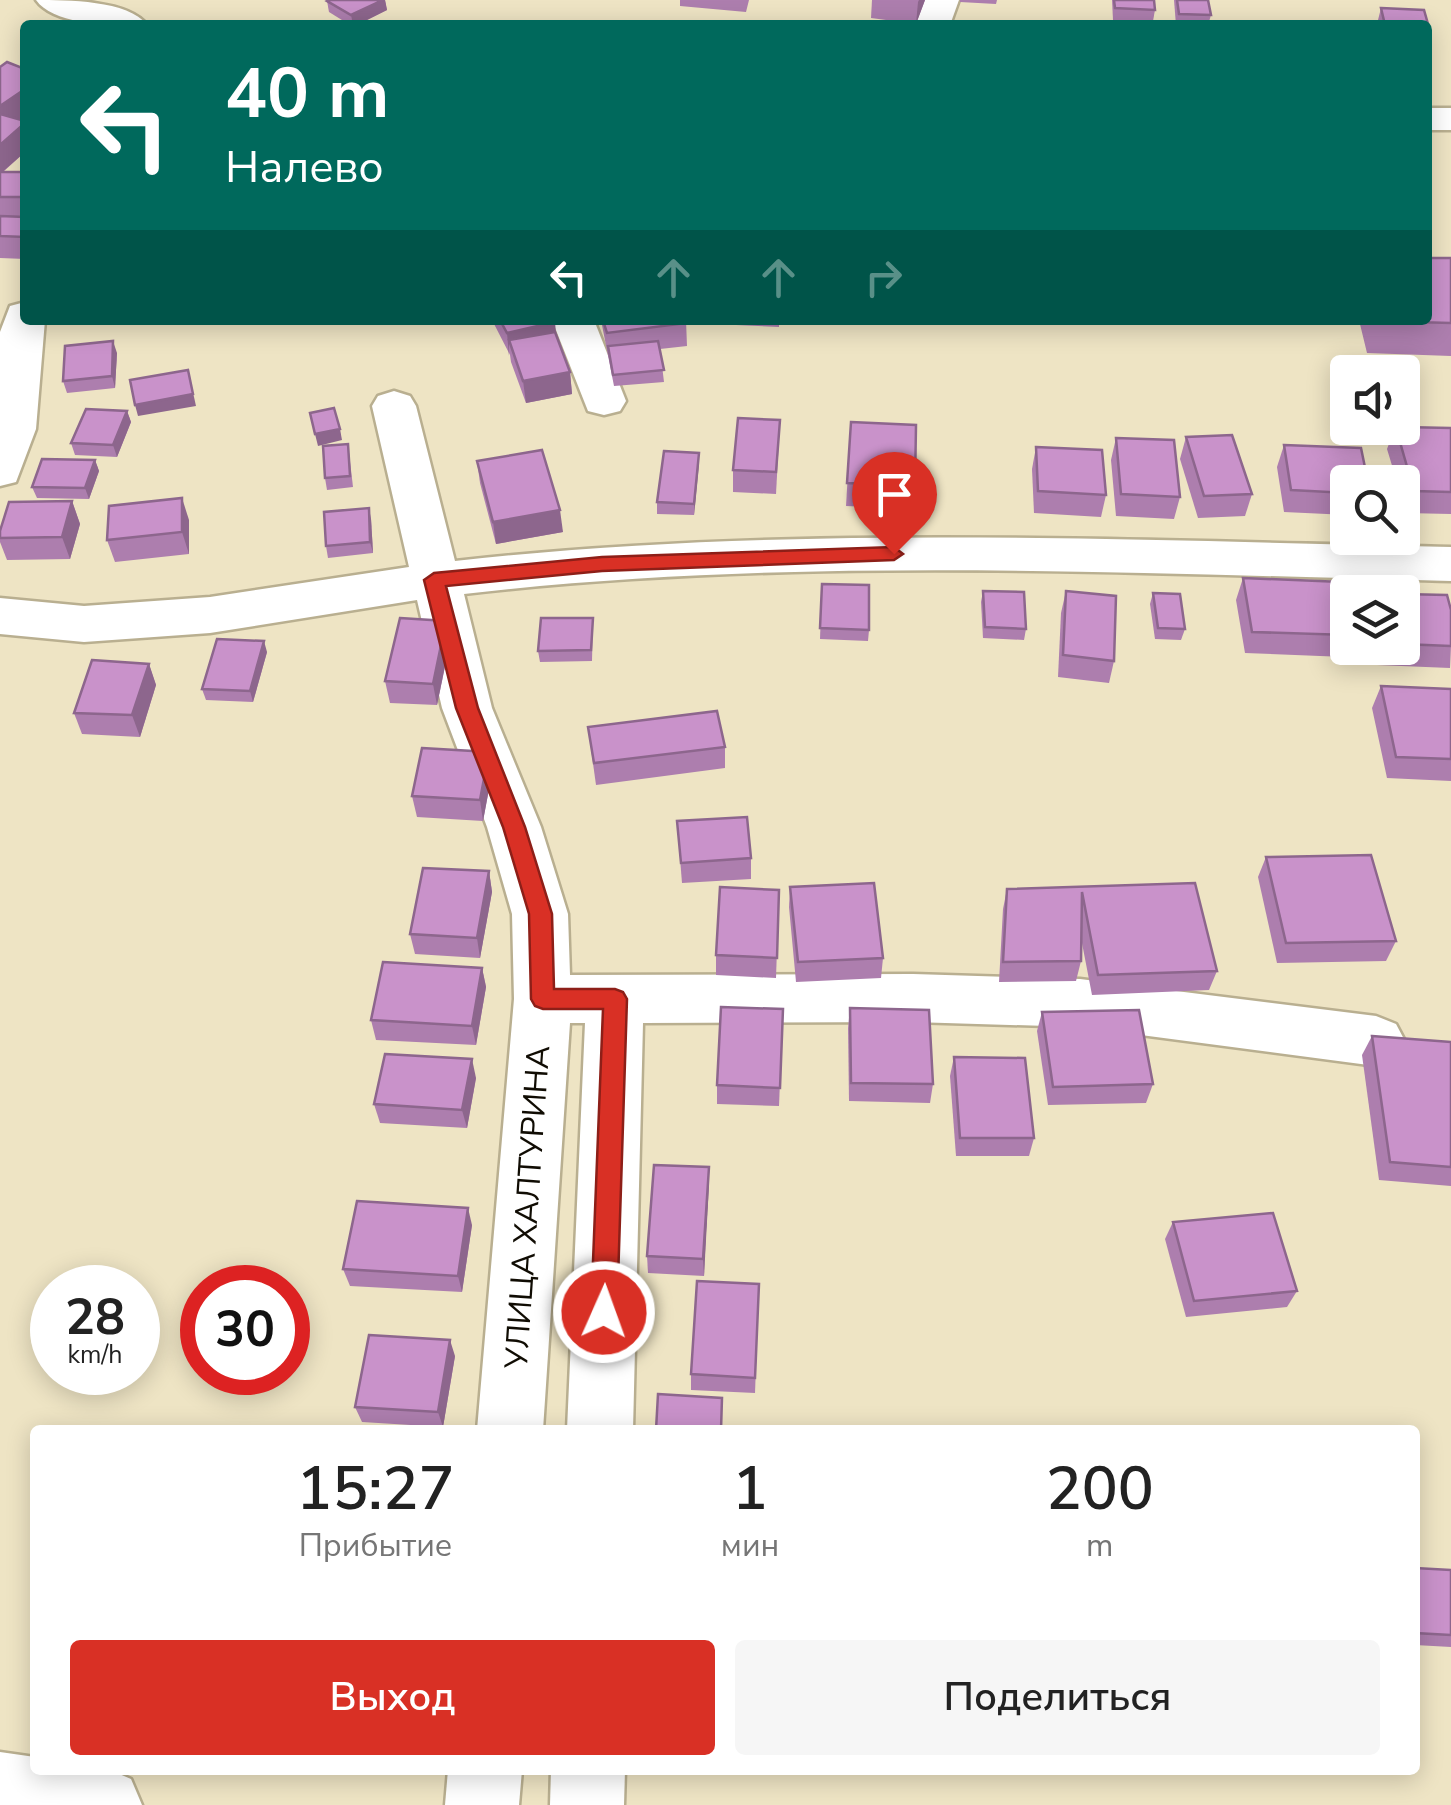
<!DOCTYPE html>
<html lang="ru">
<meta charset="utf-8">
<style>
body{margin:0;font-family:"Nunito Sans",sans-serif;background:#f6f6f6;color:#222;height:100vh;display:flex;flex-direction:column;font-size:38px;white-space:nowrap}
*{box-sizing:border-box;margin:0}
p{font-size:32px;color:#767676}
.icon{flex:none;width:55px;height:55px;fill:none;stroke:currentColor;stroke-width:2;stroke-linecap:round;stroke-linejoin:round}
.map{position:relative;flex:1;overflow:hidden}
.drawer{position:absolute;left:30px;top:1425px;width:1390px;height:350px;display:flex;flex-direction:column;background:#fff;border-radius:10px;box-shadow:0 5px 25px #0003}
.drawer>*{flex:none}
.guide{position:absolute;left:20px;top:20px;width:1412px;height:305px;border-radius:10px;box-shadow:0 5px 25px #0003;background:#00695c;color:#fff;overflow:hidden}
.controls{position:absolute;left:1330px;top:355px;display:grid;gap:20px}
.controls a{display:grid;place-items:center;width:90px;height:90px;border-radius:10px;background:#fff;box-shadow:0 5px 25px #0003;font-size:50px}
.speed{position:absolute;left:30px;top:1265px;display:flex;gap:20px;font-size:50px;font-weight:700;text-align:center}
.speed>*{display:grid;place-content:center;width:130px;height:130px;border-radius:50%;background:#fff;box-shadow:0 5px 25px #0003;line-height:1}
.speed small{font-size:25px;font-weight:400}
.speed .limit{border:15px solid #d22;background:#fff;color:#111}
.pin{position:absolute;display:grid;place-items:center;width:85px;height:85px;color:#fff;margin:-102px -42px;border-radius:50% 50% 50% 0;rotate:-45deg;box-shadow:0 0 10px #0007}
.pin .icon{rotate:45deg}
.me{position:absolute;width:110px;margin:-55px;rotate:2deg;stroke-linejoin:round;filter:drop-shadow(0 0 8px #0008)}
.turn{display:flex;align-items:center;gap:35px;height:210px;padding:0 40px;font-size:45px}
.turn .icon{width:130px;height:130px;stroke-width:2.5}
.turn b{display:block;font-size:70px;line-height:85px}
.lanes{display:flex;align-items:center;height:95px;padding:0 40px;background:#0003;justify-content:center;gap:50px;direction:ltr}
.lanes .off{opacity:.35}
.eta{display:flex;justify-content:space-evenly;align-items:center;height:170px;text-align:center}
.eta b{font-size:60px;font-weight:600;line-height:70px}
.cta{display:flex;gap:20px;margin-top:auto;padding:20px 40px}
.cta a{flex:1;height:115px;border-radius:10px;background:#d93025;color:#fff;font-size:40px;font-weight:600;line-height:115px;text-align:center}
.cta a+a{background:#f6f6f6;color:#222}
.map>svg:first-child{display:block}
</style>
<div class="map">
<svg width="1451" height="1805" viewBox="0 0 1451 1805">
<rect width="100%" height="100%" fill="#eee4c4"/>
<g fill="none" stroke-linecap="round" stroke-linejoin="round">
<g stroke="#b9af90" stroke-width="5">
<g id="minor">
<path d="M36,0C66,0 129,0 147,25C118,25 55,27 36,0Z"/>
<path d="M923,0H959L950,25H914Z"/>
<rect x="1428" y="108" width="23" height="22"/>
<path d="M25,302V320H45L36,429L16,482L0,486V332L10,306Z"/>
<path d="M552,320H594L626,401L620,411L604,415L588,411Z"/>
<path d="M394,391L410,396L416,406L455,561C786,524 1119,540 1451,547V581C1122,573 791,556 464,594L492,708L541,827L568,914L570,975L913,974L1080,979L1376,1016L1396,1024L1405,1041L1396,1058L1376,1066L1080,1027L913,1022L643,1023L633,1430H567L585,1023H570L543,1430H477L514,999L512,914L487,827L442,708L417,600L210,633L84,642L0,634V598L84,606L210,597L409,567L372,406L378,396Z"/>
<path d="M0,1752L35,1757V1770H110L131,1779L142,1805H0Z"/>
<path d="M448,1770H522L519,1805H445Z"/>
<path d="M551,1770H625L624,1805H550Z"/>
</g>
</g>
<use href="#minor" fill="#fff" fill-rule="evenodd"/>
</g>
<g fill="#ad7eae">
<path d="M329,0H385L387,10L357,25H350L329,12L327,1Z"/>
<path d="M680,0H749L746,12L680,6Z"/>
<path d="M872,0H925L916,24L871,18Z"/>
<path d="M960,0H997L996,4L960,2Z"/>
<path d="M1112,0H1154L1155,10L1153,21L1113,20Z"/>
<path d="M1174,0H1208L1211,15L1208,25H1176Z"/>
<path d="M1381,8L1424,10L1430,31L1428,39V25H1379L1378,20Z"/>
<path d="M0,67L25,69V116L20,119L25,121V152L3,172H25V259L0,258Z"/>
<path d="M1451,258V356L1367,353L1359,320H1428Z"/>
<path d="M492,320H553L556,334L570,372L572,394L526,403L511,362L510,355Z"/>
<path d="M601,320H686L687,346L660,349L664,382L614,386Z"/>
<path d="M736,320H779V327L736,325Z"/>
<path d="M117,353L115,388L67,393L63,381Z"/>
<path d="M127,411L131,422L117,457L75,455L71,443Z"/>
<path d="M780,420L776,494L733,492V470Z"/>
<path d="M851,422L915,486L913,509L846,506Z"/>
<path d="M1395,428H1451V514L1405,513L1402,504V482H1397L1387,449Z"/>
<path d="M1186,437L1252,494L1245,516L1198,518L1180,459Z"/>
<path d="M1116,438L1180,497L1174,519L1116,516L1111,460Z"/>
<path d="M348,444L353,487L327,490L325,478Z"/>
<path d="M1284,445L1348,482V515L1284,512L1277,467Z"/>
<path d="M1036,447L1106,495L1101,517L1034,513L1032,469Z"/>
<path d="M699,453L694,515L657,514V502Z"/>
<path d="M95,460L99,471L89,499L37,498L32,487Z"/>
<path d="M477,461L563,532L496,544L480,483Z"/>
<path d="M72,501L80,524L70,559L7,560L0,542V531Z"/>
<path d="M371,519L373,553L328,558L326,546Z"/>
<path d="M189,520V554L115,562L107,540Z"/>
<path d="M1243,578L1348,606V648H1349L1345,657L1245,653L1236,600Z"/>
<path d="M822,584L869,630L868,641L820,639Z"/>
<path d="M983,591L1026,629L1024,640L983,638L981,602Z"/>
<path d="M1066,591L1114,661L1109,683L1058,677L1061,613Z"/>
<path d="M1153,593L1185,629L1181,640L1155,639L1150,604Z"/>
<path d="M1402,594L1451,646L1450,668L1377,665L1373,648H1402Z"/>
<path d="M593,618L592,661L540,662L538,651Z"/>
<path d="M450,642L437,705L390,703L385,681Z"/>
<path d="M267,652L253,702L206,700L202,689Z"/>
<path d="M149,664L156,685L140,737L82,734L74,713Z"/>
<path d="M1381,686L1451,689V781L1387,778L1372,708Z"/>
<path d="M588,727L725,747V768L596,785Z"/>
<path d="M492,773L483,821L417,817L412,796Z"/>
<path d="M677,821L751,858V879L682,883Z"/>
<path d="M1266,857L1396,941L1386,961L1277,963L1258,877Z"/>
<path d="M489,871L492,892L480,958L415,954L410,934Z"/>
<path d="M1195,883L1217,971L1209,990L1092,995L1081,938V961L1076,981L999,982L1003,909L1007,889Z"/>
<path d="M790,887L883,958L881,978L796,982L789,907Z"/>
<path d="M779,890L776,978L716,975V955Z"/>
<path d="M482,968L486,987L476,1045L376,1040L371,1020Z"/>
<path d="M850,1008L933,1084L930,1103L849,1101L848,1028Z"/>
<path d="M783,1009L779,1106L717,1104V1085Z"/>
<path d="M1042,1012L1153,1084L1146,1103L1048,1105L1037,1031Z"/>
<path d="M1372,1036L1451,1042V1186L1379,1180L1362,1055Z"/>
<path d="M954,1057L1034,1138L1029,1156H956L950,1076Z"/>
<path d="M476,1078L467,1128L380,1123L374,1104Z"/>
<path d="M709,1167L704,1276L648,1273L647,1256Z"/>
<path d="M1173,1222L1297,1291L1287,1307L1186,1317L1165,1239Z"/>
<path d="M472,1225L462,1292L350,1286L343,1269Z"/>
<path d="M759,1284L755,1393L691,1390V1374Z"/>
<path d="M455,1356L443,1427L362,1422L355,1407Z"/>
<path d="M1415,1568L1451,1570V1647L1415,1645Z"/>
</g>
<g fill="#8d668d">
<path d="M383,0H385L387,10L357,25H353L351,15Z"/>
<path d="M919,0H925L916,24L918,2Z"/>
<path d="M25,89V116L5,129L0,114V106Z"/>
<path d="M25,123V152L0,174V145Z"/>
<path d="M555,322L557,345L509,340V356L507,333Z"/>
<path d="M113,341L117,353L115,388L112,376Z"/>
<path d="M188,370L196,406L138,416L135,405Z"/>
<path d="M570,372L572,394L526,403L523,381Z"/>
<path d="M127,411L131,422L117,457L113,445Z"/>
<path d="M340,429L342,440L318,446L315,434Z"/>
<path d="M699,453V464L694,515V504Z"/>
<path d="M95,460L99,471L89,499L85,488Z"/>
<path d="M182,498L189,520V554L182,532Z"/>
<path d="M72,501L80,524L70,559L62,537Z"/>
<path d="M369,508L371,519L373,553L370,542Z"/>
<path d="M560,510L563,532L496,544L493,522Z"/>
<path d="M446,621L450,642L437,705L433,684Z"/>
<path d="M264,641L267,652L253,702L250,691Z"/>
<path d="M149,664L156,685L140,737L132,715Z"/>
<path d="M489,752L492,773L483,821L480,800Z"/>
<path d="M489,871L492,892L480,958L477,938Z"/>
<path d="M482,968L486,987L476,1045L472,1026Z"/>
<path d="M472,1059L476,1078L467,1128L462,1110Z"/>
<path d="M709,1167V1185L704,1276L703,1259Z"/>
<path d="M468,1208L472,1225L462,1292L458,1276Z"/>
<path d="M450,1340L455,1356L443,1427L438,1412Z"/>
</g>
<g fill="#c992ca" stroke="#8d668d" stroke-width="2.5">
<path d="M329,0H383L351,15L327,1Z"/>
<path d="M1114,0H1154L1155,10L1115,8Z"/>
<path d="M1177,0H1208L1211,15L1179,14Z"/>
<path d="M1381,8L1424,10L1430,31L1428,30V25H1385Z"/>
<path d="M7,62L25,69V89L0,106V67Z"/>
<path d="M0,114L25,121V123L0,145Z"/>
<path d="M0,172H25V191L23,197H0Z"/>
<path d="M0,216L25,217V237L0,236Z"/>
<path d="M1428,258H1451V323L1377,321L1428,320Z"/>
<path d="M500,320H553L555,322L507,333Z"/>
<path d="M603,320H686L687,323L607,333Z"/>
<path d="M555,332L570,372L523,381L509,340Z"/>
<path d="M113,341L112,376L63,381L65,346Z"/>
<path d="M658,341L664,370L613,375L608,346Z"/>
<path d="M188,370L193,394L135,405L130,380Z"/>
<path d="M334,408L340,429L315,434L310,413Z"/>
<path d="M86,409L127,411L113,445L71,443Z"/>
<path d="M738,418L780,420L776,472L733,470Z"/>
<path d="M851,422L916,425L915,486L847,483Z"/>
<path d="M1402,427L1451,428V492L1414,491L1396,428Z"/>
<path d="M1232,435L1252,494L1204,496L1186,437Z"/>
<path d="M1116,438L1174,440L1180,497L1121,494Z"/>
<path d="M348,444L350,476L325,478L323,446Z"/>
<path d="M1284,445L1361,448L1368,482H1348V493L1291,490Z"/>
<path d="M1036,447L1102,450L1106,495L1038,491Z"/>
<path d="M542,450L560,510L493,522L477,461Z"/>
<path d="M664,451L699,453L694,504L657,502Z"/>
<path d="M42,459L95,460L85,488L32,487Z"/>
<path d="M182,498V532L107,540L109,506Z"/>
<path d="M72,501L62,537L0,538V531L9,502Z"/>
<path d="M369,508L370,542L326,546L324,512Z"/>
<path d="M1243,578L1342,582L1348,606V635L1252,632Z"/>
<path d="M822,584L869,585V630L820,628Z"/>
<path d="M983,591L1024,592L1026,629L985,627Z"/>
<path d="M1066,591L1116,596L1114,661L1063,655Z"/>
<path d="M1153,593L1180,594L1185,629L1158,628Z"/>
<path d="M1402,594L1447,595L1451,610V646L1402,644Z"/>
<path d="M400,618L446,621L433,684L385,681Z"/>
<path d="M541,618H593L591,650L538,651Z"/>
<path d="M217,639L264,641L250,691L202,689Z"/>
<path d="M92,660L149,664L132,715L74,713Z"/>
<path d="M1381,686L1451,689V759L1396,757Z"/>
<path d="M717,711L725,747L594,763L588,727Z"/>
<path d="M422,748L489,752L480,800L412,796Z"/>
<path d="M747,817L751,858L681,863L677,821Z"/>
<path d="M1371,855L1396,941L1286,943L1266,857Z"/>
<path d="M423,868L489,871L477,938L410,934Z"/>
<path d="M874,883L883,958L798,962L790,887Z"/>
<path d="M1195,883L1217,971L1098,975L1082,892L1081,961L1003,962L1007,889Z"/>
<path d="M720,887L779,890L777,958L716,955Z"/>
<path d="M383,962L482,968L472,1026L371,1020Z"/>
<path d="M721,1007L783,1009L780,1088L717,1085Z"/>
<path d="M850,1008L929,1010L933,1084L851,1083Z"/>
<path d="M1139,1010L1153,1084L1053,1087L1042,1012Z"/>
<path d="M1372,1036L1451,1042V1167L1390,1162Z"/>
<path d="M385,1054L472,1059L462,1110L374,1104Z"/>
<path d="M954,1057L1025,1058L1034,1138H960Z"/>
<path d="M654,1165L709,1167L703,1259L647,1256Z"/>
<path d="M357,1201L468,1208L458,1276L343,1269Z"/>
<path d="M1273,1213L1297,1291L1194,1301L1173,1222Z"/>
<path d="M697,1281L759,1284L755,1378L691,1374Z"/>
<path d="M369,1335L450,1340L438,1412L355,1407Z"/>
<path d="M658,1394L722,1398L721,1430H656Z"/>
<path d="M1415,1568L1451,1570V1635L1415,1633Z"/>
</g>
<path fill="#d93025" stroke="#8d1f18" stroke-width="2.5" d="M894,547L903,554L894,560L602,571L446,586L478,708L525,827L552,914L554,989H615L623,992L627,999L617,1312L613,1321L604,1325L595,1321L591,1312L603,1009H543L535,1006L531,999L529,914L503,827L456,708L424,580L434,573L602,557Z"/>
<g text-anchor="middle" stroke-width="9" stroke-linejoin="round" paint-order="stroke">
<g font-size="32" fill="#100c03" stroke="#fff">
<text transform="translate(527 1207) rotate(-86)" y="11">УЛИЦА ХАЛТУРИНА</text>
</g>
</g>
</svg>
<div class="controls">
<a><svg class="icon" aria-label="sound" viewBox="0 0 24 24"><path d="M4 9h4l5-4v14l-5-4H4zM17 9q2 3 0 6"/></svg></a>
<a><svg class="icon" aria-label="search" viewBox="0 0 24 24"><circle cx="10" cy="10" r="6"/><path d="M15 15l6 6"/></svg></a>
<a><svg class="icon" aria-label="layers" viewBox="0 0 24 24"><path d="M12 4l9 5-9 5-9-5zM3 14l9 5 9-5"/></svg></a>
</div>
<div class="speed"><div>28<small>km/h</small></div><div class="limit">30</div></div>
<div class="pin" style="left:894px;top:554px;background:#d93025"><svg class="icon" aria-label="arrive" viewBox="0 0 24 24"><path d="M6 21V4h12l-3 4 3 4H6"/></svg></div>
<svg class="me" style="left:604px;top:1312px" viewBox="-20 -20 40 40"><circle r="17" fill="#d93025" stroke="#fff" stroke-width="3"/><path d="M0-11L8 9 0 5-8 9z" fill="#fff"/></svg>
<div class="guide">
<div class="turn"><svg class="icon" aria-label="left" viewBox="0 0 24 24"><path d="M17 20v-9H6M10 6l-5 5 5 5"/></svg><div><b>40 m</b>Налево</div></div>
<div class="lanes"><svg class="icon" aria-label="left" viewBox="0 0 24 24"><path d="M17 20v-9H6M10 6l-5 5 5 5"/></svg><svg class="icon off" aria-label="ahead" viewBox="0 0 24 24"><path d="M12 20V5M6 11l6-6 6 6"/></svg><svg class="icon off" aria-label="ahead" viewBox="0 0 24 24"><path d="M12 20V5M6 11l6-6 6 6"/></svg><svg class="icon off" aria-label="right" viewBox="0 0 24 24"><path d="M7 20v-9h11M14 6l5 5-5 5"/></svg></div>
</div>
<section class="drawer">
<div class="eta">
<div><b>15:27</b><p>Прибытие</p></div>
<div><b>1</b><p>мин</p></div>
<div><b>200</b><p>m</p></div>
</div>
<div class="cta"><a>Выход</a><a>Поделиться</a></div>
</section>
</div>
